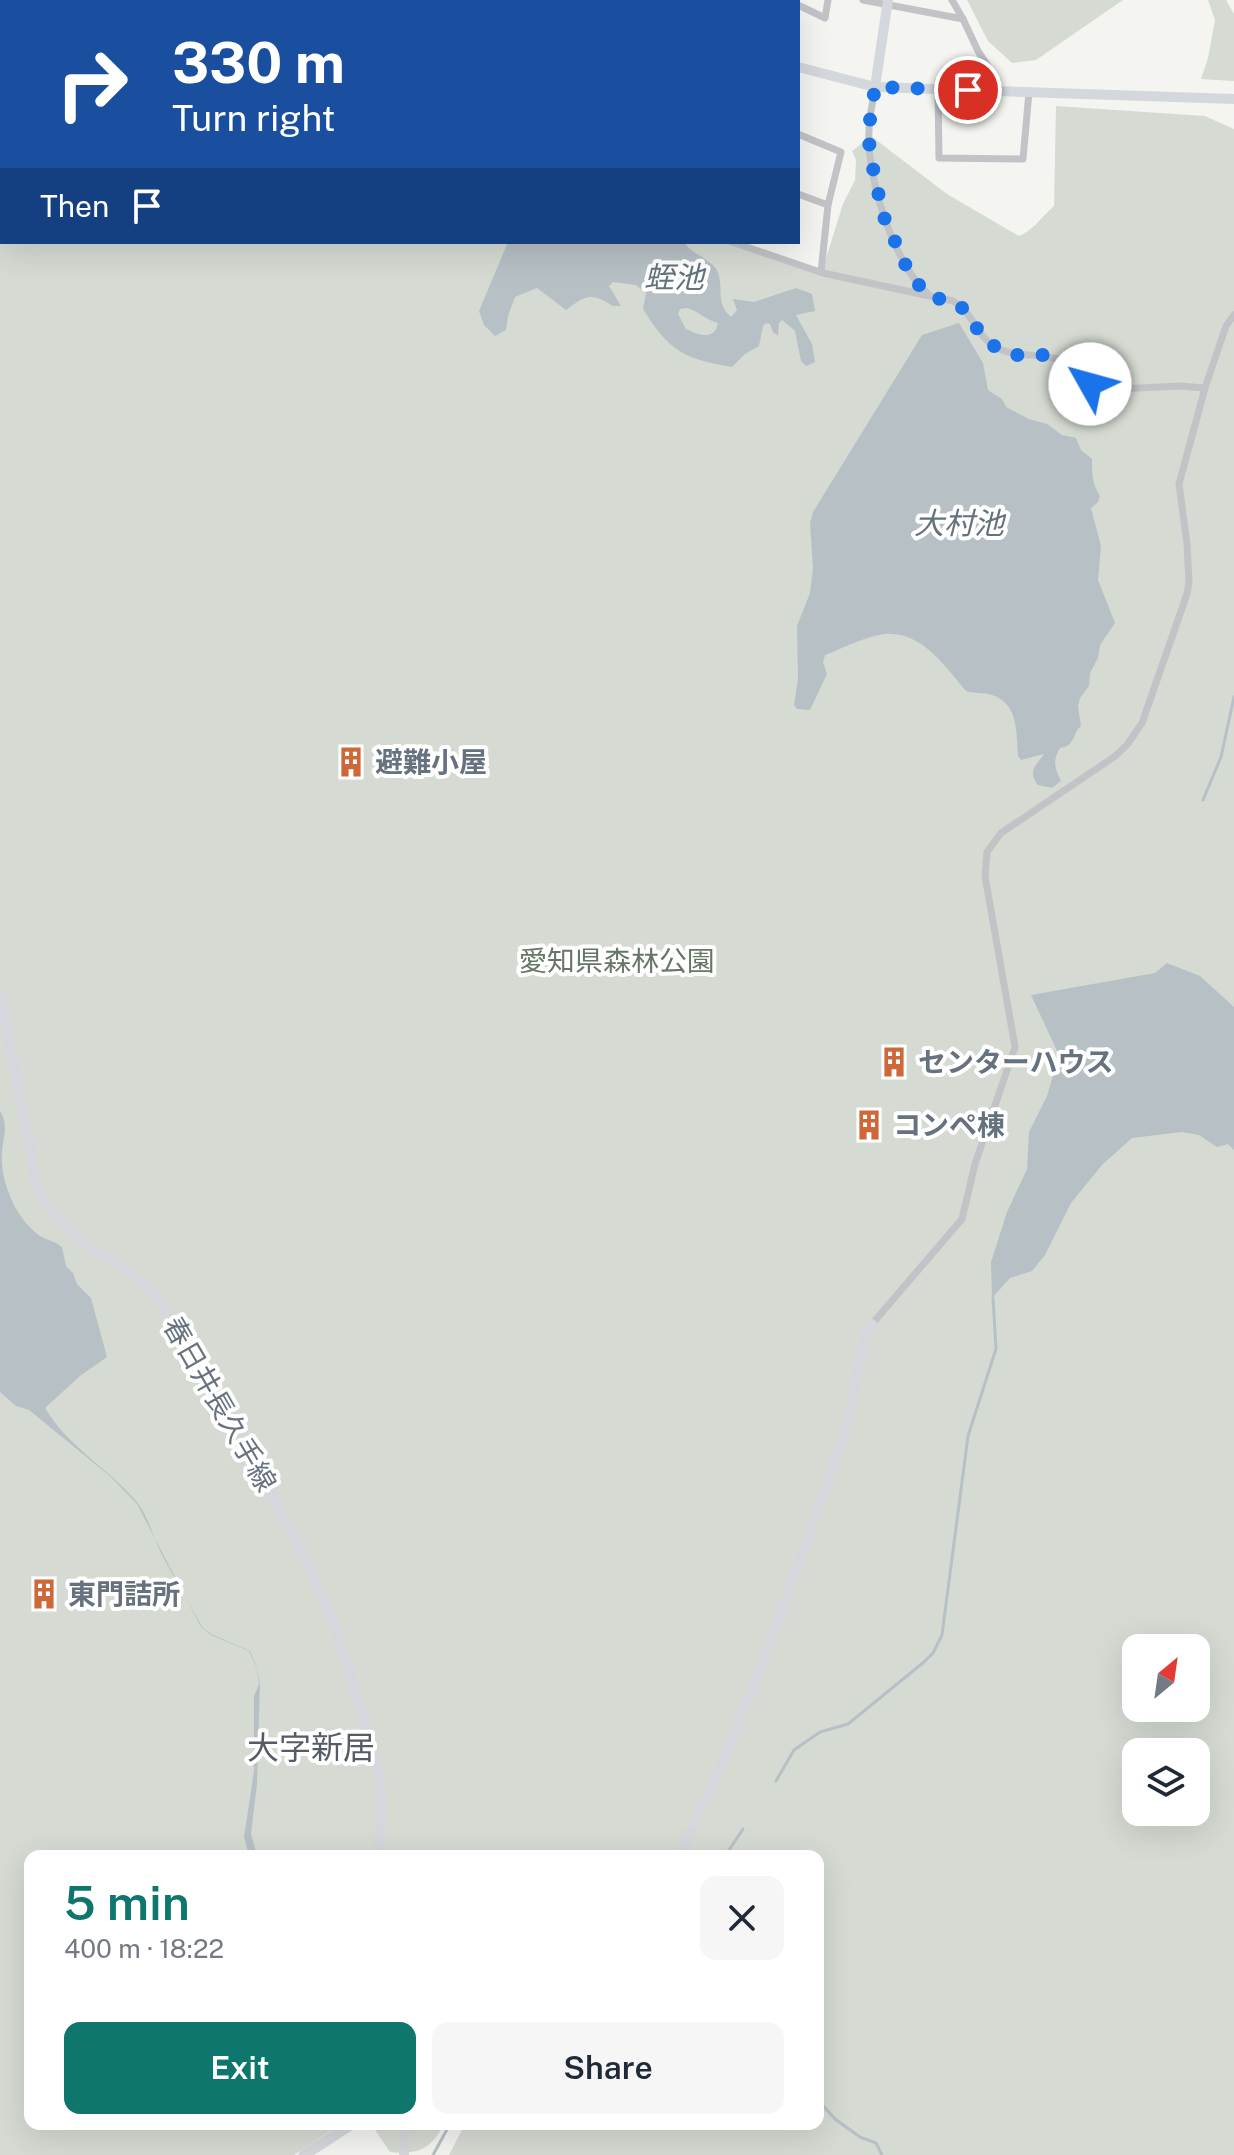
<!DOCTYPE html>
<meta charset="utf-8">
<style>
body{margin:0;font-family:"Public Sans","Noto Sans JP",sans-serif;background:#f6f6f7;color:#1f2937;height:100vh;display:flex;flex-direction:column;font-size:30px;white-space:nowrap}
*{box-sizing:border-box;margin:0}
p{font-size:26px;color:#747a83}
.icon{flex:none;width:44px;height:44px;fill:none;stroke:currentColor;stroke-width:2;stroke-linecap:round;stroke-linejoin:round}
.map{position:relative;flex:1;overflow:hidden}
.details{position:absolute;left:24px;top:1850px;width:800px;height:280px;display:flex;flex-direction:column;background:#fff;border-radius:16px;box-shadow:0 8px 32px #0002}
.details>*{flex:none}
.top-card{position:absolute;left:0px;top:0px;width:800px;height:244px;box-shadow:0 8px 32px #0002;background:#1a4fa0;color:#fff;overflow:hidden}
.needle{width:52px;rotate:29deg}
.buttons{position:absolute;left:1122px;top:1634px;display:grid;gap:16px}
.buttons a{display:grid;place-items:center;width:88px;height:88px;border-radius:16px;background:#fff;box-shadow:0 8px 32px #0002;font-size:40px}
.pin{position:absolute;display:grid;place-items:center;width:68px;height:68px;color:#fff;margin:-34px;border:4px solid #fff;border-radius:50%;box-shadow:0 2px 8px #0007}
.me{position:absolute;width:88px;margin:-44px;rotate:308deg;stroke-linejoin:round;filter:drop-shadow(0 0 6px #0008)}
.turn{display:flex;align-items:center;gap:28px;height:168px;padding:0 40px;font-size:36px}
.turn .icon{width:104px;height:104px;stroke-width:2.5}
.turn b{display:block;font-size:56px;line-height:68px}
.then{display:flex;align-items:center;height:76px;padding:0 40px;background:#0003;gap:16px;font-size:30px}
.round{display:grid;place-items:center;flex:none;width:84px;height:84px;border-radius:16px;background:#f6f6f7}
.overview{display:flex;align-items:center;justify-content:space-between;height:136px;padding:0 40px}
h1{font-size:48px;font-weight:600;line-height:60px;color:#0f766e}
.action{display:flex;gap:16px;margin-top:auto;padding:16px 40px}
.action a{flex:1;height:92px;border-radius:16px;background:#0f766e;color:#fff;font-size:32px;font-weight:600;line-height:92px;text-align:center}
.action a+a{background:#f6f6f7;color:#1f2937}
.map>svg:first-child{display:block}
</style>
<div class="map">
<svg width="1234" height="2155" viewBox="0 0 1234 2155">
<rect width="100%" height="100%" fill="#f4f5f1"/>
<g fill="#d5dbd3" fill-rule="evenodd">
<path d="M967,0H1123L1036,60L1012,63L988,41Z"/>
<path d="M1208,0H1226L1234,14V81L1201,79L1208,58L1215,20Z"/>
<path d="M1056,106L1205,116L1234,129V2155H449L465,2124H818V1856H30V2124H341L294,2155H0V171L2,170V242H726L780,262L821,274L843,204L855,180L856,160L852,151L871,136L947,194L1019,236C1034,230 1041,217 1054,206ZM1136,1648H1196V1708H1136ZM1136,1752H1196V1812H1136Z"/>
<path d="M381,2124H444C432,2148 419,2155 390,2152L373,2127Z"/>
</g>
<g fill="#b7c0c5" fill-rule="evenodd">
<path d="M508,242H684C693,256 713,259 718,273C724,289 715,303 731,317L737,310L733,299L754,302L796,288L812,294L815,311L796,315L812,344L815,362L806,366L801,361L795,331L782,320L779,323L778,336L773,332L770,324L766,323L763,326L759,346L745,354L732,367C684,359 669,351 643,309L646,293L636,285L613,282L609,286L621,306H613C591,292 586,295 566,310L537,288L515,297L508,316L506,330L495,336L484,325L479,311ZM687,308C699,311 705,320 718,323C715,341 698,335 686,329L678,314L680,309Z"/>
<path d="M959,323L983,363L988,390L1002,399L1006,407L1029,419L1047,424L1062,435L1076,438L1081,450L1092,459C1092,473 1092,484 1100,496L1098,502L1091,508L1101,546L1098,580L1115,623L1100,645L1098,658L1090,673L1089,686L1080,698L1078,706L1081,726C1072,733 1076,746 1060,748C1052,761 1055,768 1061,781L1052,788L1038,785C1027,772 1036,765 1044,754L1021,760L1018,756C1016,732 1019,704 992,695C983,692 974,694 966,691C945,667 922,631 885,634C865,636 844,648 825,655L823,662L827,674L810,710L797,709L794,705L798,679L797,626L810,593L813,568L810,523L813,512L922,335Z"/>
<path d="M1167,963L1200,976L1234,1007V1150L1228,1144L1217,1147L1199,1135L1182,1132L1132,1138L1102,1165L1071,1203L1045,1255L1032,1271L1010,1278L992,1298L991,1262L1007,1212L1027,1169L1029,1132L1047,1096L1059,1055L1031,995L1155,973Z"/>
<path d="M0,1111C9,1126 3,1136 2,1153C0,1180 14,1214 35,1232C43,1240 54,1240 62,1247L66,1266L73,1273L77,1284L91,1298L107,1357L80,1376L45,1408C68,1447 107,1467 136,1501C147,1514 153,1535 160,1551C173,1577 189,1602 202,1627L211,1634L250,1651L257,1667L260,1685L257,1784L251,1834L257,1856H249L244,1837L254,1771V1696L259,1684L257,1668L249,1651L211,1635L201,1627L137,1504L111,1477L29,1410L16,1406L0,1392Z"/>
</g>
<g fill="none" stroke-linecap="round" stroke-linejoin="round">
<g stroke="#b7c0c5" stroke-width="3">
<path d="M1203,800L1221,757L1234,697"/>
<path d="M776,1781L794,1750L820,1732L848,1724L924,1662L933,1653L942,1635L968,1436L996,1349L993,1298"/>
<path d="M725,1856L743,1829"/>
<path d="M818,2100L835,2119L860,2137L876,2143L882,2155"/>
<path d="M433,2155L450,2124"/>
</g>
<g stroke="#c1c3c6" stroke-width="7">
<path d="M17,0L24,2"/>
<path d="M356,0L363,2"/>
<path d="M527,0L530,2"/>
<path d="M788,0L792,2"/>
<path d="M863,0L963,19L978,51L997,80L999,91"/>
<path d="M952,0L963,19"/>
<path d="M168,2L169,0"/>
<path d="M229,2L230,0"/>
<path d="M474,2L475,0"/>
<path d="M798,5L825,18L828,0"/>
<path d="M0,41L2,42"/>
<path d="M875,87C873,102 869,117 869,131C866,175 894,265 928,294"/>
<path d="M938,89L939,158L1023,159L1029,92"/>
<path d="M0,90L2,91"/>
<path d="M798,134L841,152L828,205L821,272"/>
<path d="M798,194L828,205"/>
<path d="M732,242L823,273L953,301C972,311 976,335 994,346C1015,359 1038,352 1061,360C1077,367 1085,382 1100,390L1179,386L1205,388"/>
<path d="M872,1324L962,1219L975,1164L1015,1047L985,876L987,852L1001,833L1114,757L1127,745L1142,723L1187,594L1189,582L1187,544L1179,484L1205,388L1226,326L1234,315"/>
</g>
<g stroke="#d4d7db" stroke-width="10">
<path d="M653,0L657,2"/>
<path d="M798,67L875,87L1234,99"/>
<path d="M875,87L888,0"/>
<path d="M680,1856C746,1722 792,1582 842,1441C855,1406 855,1354 872,1324"/>
<path d="M404,2155L405,2124"/>
</g>
<g stroke="#d4d7db" stroke-width="11">
<path d="M0,993L37,1186L49,1207L64,1226L89,1247L121,1266L154,1292L188,1341L304,1554L338,1635L379,1771L381,1806L379,1856"/>
<path d="M304,2155L352,2124"/>
</g>
</g>
<g fill="none" stroke-linecap="round" stroke-linejoin="round">
<path stroke="#1a73e8" stroke-width="14" stroke-dasharray="0 25.2" d="M968,90L875,87L868,133L871,159L883,215L911,277L930,296L960,305L986,341L992,345L1014,355H1044L1058,360L1073,367L1090,384"/>
</g>
<defs>
<g id="building-bare" transform="scale(2.4)"><path d="M-4-6H4V6H1V3H-1V6H-4ZM-2.5-4.3h1.7v1.8h-1.7ZM.8-4.3h1.7v1.8H.8ZM-2.5-1h1.7V.8h-1.7ZM.8-1h1.7V.8H.8Z" fill="#ce6838" stroke="#fff" stroke-width="2.5" paint-order="stroke"/></g>
</defs>
<g fill-rule="evenodd">
<use href="#building-bare" x="351" y="762"/>
<use href="#building-bare" x="894" y="1062"/>
<use href="#building-bare" x="869" y="1125"/>
<use href="#building-bare" x="44" y="1594"/>
</g>
<g text-anchor="middle" stroke-width="8" stroke-linejoin="round" paint-order="stroke">
<g font-size="28" font-weight="bold" fill="#67727f" stroke="#fff" text-anchor="start">
<text x="375" y="772">避難小屋</text>
<text x="918" y="1072">センターハウス</text>
<text x="893" y="1135">コンペ棟</text>
<text x="68" y="1604">東門詰所</text>
</g>
<g font-size="28" fill="#677765" stroke="#fff">
<text x="617" y="971">愛知県森林公園</text>
</g>
<g font-size="28" fill="#67727f" stroke="#fff">
<text transform="translate(220 1404) rotate(60)" y="10">春日井長久手線</text>
</g>
<g font-size="30" font-style="italic" fill="#63737c" stroke="#fff">
<text x="674" y="288">蛭池</text>
<text x="959" y="534">大村池</text>
</g>
<g font-size="32" fill="#545c65" stroke="#fff">
<text x="311" y="1759">大字新居</text>
</g>
</g>
</svg>
<div class="buttons">
<a><svg class="needle" viewBox="-14 -14 28 28"><path d="M0-13l5 13h-10z" fill="#e53935"/><path d="M0 13l5-13h-10z" fill="#747a83"/></svg></a>
<a><svg class="icon" aria-label="layers" viewBox="0 0 24 24"><path d="M12 4l9 5-9 5-9-5zM3 14l9 5 9-5"/></svg></a>
</div>
<div class="pin" style="left:968px;top:90px;background:#d93025"><svg class="icon" aria-label="arrive" viewBox="0 0 24 24"><path d="M6 21V4h12l-3 4 3 4H6"/></svg></div>
<svg class="me" style="left:1090px;top:384px" viewBox="-20 -20 40 40"><circle r="19" fill="#fff"/><path d="M0-13L10 11 0 6-10 11z" fill="#1a73e8"/></svg>
<div class="top-card">
<div class="turn"><svg class="icon" aria-label="right" viewBox="0 0 24 24"><path d="M7 20v-9h11M14 6l5 5-5 5"/></svg><div><b>330 m</b>Turn right</div></div>
<div class="then">Then<svg class="icon" aria-label="arrive" viewBox="0 0 24 24"><path d="M6 21V4h12l-3 4 3 4H6"/></svg></div>
</div>
<section class="details">
<div class="overview"><div><h1>5 min</h1><p>400 m · 18:22</p></div><a class="round"><svg class="icon" aria-label="close" viewBox="0 0 24 24"><path d="M6 6l12 12M18 6L6 18"/></svg></a></div>
<div class="action"><a>Exit</a><a>Share</a></div>
</section>
</div>
